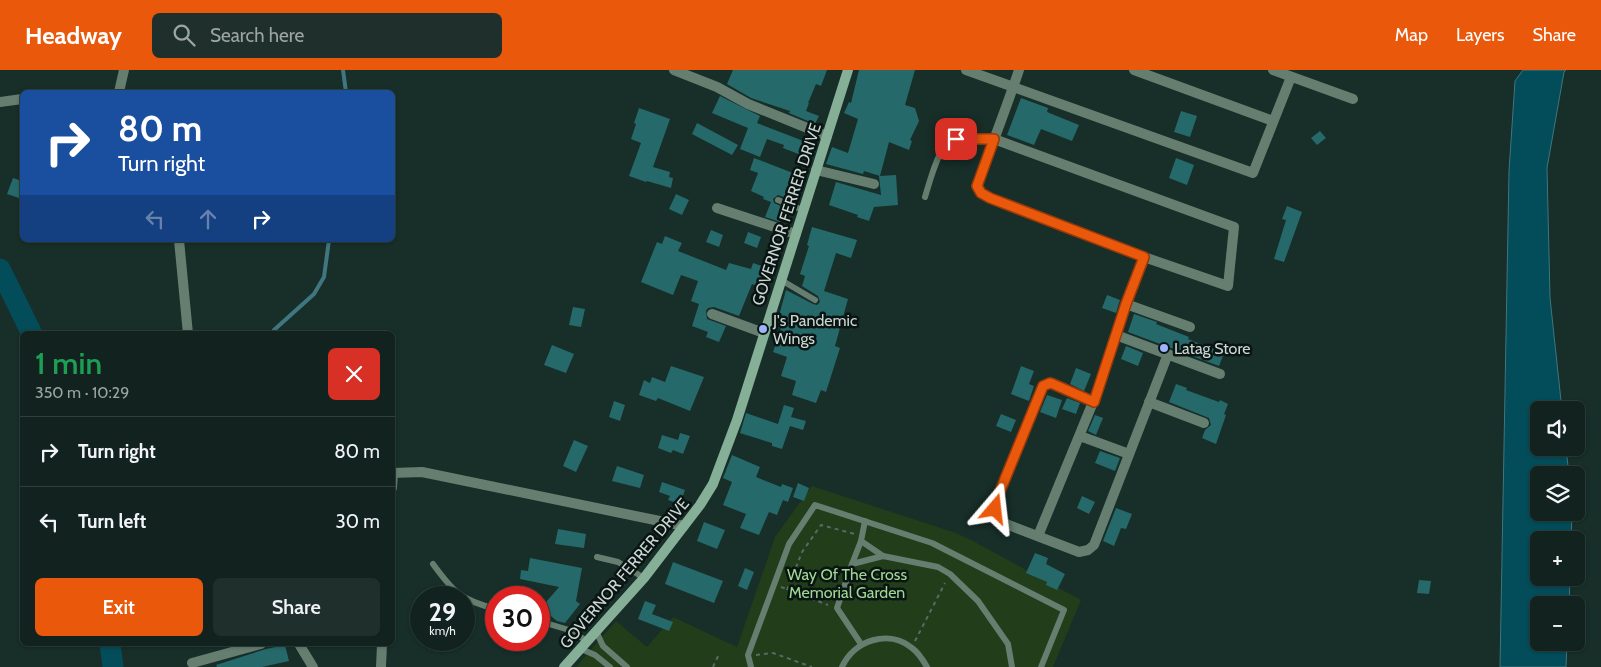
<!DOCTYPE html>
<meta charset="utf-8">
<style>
body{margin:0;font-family:Cabin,sans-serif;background:#1e2f2c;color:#f1f3f6;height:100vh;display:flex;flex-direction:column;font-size:19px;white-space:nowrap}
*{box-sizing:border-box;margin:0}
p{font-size:16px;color:#9ca4a4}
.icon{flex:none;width:28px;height:28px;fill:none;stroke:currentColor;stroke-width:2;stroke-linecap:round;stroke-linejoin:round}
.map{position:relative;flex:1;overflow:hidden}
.details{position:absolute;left:20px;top:261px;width:375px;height:315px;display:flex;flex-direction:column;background:#11221f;border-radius:8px;box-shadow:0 1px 4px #0004,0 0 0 1px #303f3d}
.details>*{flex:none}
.hud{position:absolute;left:20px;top:20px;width:375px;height:152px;border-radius:8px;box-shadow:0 1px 4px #0004,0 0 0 1px #303f3d;background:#1a4fa0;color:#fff;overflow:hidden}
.buttons{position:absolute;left:1530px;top:331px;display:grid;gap:10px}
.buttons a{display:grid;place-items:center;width:55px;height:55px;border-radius:8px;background:#11221f;box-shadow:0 1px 4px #0004,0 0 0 1px #303f3d;font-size:25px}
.speed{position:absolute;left:410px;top:516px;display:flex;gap:10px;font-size:25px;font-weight:700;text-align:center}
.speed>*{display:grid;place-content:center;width:65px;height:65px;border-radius:50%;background:#11221f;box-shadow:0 1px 4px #0004,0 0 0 1px #303f3d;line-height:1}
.speed small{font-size:12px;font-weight:400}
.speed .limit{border:8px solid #d22;background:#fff;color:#111}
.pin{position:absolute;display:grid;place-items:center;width:42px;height:42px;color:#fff;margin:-21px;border-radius:10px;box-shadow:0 2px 8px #0006}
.me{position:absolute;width:55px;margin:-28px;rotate:17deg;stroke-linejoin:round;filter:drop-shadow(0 0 4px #0008)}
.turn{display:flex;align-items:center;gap:18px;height:105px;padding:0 15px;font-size:22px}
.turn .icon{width:65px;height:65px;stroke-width:2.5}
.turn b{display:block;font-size:35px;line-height:42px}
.lanes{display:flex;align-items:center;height:48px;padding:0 15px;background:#0003;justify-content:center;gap:25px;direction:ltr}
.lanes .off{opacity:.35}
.round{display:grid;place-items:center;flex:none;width:52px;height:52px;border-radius:8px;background:#1e2f2c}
.head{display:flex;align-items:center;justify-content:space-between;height:85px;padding:0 15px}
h1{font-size:30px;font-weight:600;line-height:38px;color:#1e9e55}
.button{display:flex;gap:10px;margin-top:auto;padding:10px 15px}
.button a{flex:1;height:58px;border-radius:8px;background:#ea580c;color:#fff;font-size:20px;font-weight:600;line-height:58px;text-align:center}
.button a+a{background:#1e2f2c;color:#f1f3f6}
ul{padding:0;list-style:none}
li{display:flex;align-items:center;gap:15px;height:70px;padding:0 15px;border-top:1px solid #303f3d}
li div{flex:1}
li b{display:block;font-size:19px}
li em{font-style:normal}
header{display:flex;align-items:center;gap:30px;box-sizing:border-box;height:70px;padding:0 25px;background:#ea580c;color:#fff}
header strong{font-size:24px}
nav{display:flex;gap:28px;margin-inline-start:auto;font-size:18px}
.search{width:350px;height:45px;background:#1e2f2c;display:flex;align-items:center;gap:12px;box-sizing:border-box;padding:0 18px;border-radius:8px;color:#9ca4a4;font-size:19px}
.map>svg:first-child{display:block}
</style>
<header>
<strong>Headway</strong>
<div class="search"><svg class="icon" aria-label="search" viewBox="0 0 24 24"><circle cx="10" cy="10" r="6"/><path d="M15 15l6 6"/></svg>Search here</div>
<nav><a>Map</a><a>Layers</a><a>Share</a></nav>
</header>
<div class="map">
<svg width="1601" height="597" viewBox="0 0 1601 597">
<rect width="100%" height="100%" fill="#172e29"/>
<path fill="#213d1a" d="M812,416L956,463L975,472L1081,530L1053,597H576L616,551L647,577L673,547L737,577L775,467Z"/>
<path fill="#034c5a" stroke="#3f767f" d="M1523,0H1566L1564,2L1547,98L1550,228L1562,340H1539V378H1566L1569,405H1539V442L1572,443L1571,470H1539V508H1570L1569,535H1539V572L1567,573L1566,597H1500L1509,101L1515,11Z"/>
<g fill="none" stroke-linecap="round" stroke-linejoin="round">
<g stroke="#3f767f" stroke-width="4">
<path d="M343,0L346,22"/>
<path d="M273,264L274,260L314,224L324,207L329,170"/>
</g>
<g stroke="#034c5a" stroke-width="21">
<path d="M0,199L32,264"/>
<path d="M110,574L113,597"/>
</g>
</g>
<g fill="#26696a">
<path d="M733,0H827L821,16L816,14L808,33H809L806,41L819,46L815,54L789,43L790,41L751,28L727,14Z"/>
<path d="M859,0H915L905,35L915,38L919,51L910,70L912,71L909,80L889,72L880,106L864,101L863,104L826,94L832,77L848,83L858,49L844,43L849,32L851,33Z"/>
<path d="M720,26L760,46L757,53L806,72L801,85L783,78L784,75L767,69L760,87L740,79L748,58L712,43Z"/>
<path d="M1021,28L1048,38L1047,42L1079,55L1072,71L1041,59L1034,75L1007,65Z"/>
<path d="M639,38L670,49L653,97L670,102L669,107L673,108L671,118L647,111L646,112L629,106L641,73L631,69L636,54L634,53Z"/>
<path d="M1181,41L1197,46L1190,67L1174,62Z"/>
<path d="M697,53L738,75L732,85L692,64Z"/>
<path d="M1320,61L1326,68L1317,75L1311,68Z"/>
<path d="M754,88L798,105L794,116L792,115L787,128L778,125L773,129L774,133L785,138L780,152L765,147L771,132L763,129L764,127L751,121L758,103L750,100Z"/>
<path d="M1176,88L1194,95L1187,115L1169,108Z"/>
<path d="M896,105L898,135L874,137L869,151L857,147L858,145L829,135L836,112L881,125L879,106Z"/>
<path d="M13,108L22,111V129L7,124Z"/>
<path d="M676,124L689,130L682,145L669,139Z"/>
<path d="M1287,136L1302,142L1284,192L1274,189L1286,150L1282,149Z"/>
<path d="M812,157L857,170L851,188L836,183L824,221L848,229L835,276L840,278L826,322L821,320L816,333L792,325L796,311L781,306L787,287L773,282L781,258L776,257L786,220L813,234L817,235L820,232L818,226L802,216L805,206L800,204L809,176L807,175Z"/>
<path d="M711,160L723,165L719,177L706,172Z"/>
<path d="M748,162L761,167L757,178L744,173Z"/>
<path d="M665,166L682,173L678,181L726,200L729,193L751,199L753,193L768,198L760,218L752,214L739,246L714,237L708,238L706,241L707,249L726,256L719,272L706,267L708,262L692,256L699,234L691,231L698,211L681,205L673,225L641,212L657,172L662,174Z"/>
<path d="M1107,225L1120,230L1116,243L1102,238Z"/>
<path d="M573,237L585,239L581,257L569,255Z"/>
<path d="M1134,244L1157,252L1156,254L1189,267L1188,269L1224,283L1219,296L1128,262Z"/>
<path d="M552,275L574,284L566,303L544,295Z"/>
<path d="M1126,276L1143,283L1138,296L1121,289Z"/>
<path d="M671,296L704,307L690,341L658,328L656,331L639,325L644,310L650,313L652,307L665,312Z"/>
<path d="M1021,296L1034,301L1029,314L1034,316L1029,331L1011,324Z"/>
<path d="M1076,298L1091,304L1084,321L1070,314Z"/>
<path d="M1176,314L1187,318L1186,320L1219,332L1220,330L1228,334L1224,344L1226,345L1216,374L1202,368L1205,360L1211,355L1209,348L1169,332Z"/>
<path d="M1047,325L1062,330L1056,348L1040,342Z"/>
<path d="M1067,328L1080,333L1076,344L1062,339Z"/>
<path d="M614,331L625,335L620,351L609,347Z"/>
<path d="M784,335L794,338L791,347L806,351L803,360L790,356L782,379L772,376V373L740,363L746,343L778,354Z"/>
<path d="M1001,344L1016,350L1011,362L996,356Z"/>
<path d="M1095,345L1103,348L1096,365L1088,361Z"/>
<path d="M680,363L690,366L683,384L673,380L671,383L658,378L662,365L678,370Z"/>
<path d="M574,370L588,376L576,402L563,396Z"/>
<path d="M1100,381L1120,388L1115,401L1095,393Z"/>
<path d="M732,385L760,397L756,407L781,417L782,414L793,418L788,432L783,430L777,445L769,442L759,465L740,458L746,444L723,435L732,412L723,408Z"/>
<path d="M617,396L644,405L640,418L612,411Z"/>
<path d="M662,412L685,420L680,434L668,430L670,426L659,422Z"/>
<path d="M798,413L809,418L804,431L793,427Z"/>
<path d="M1082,426L1095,432L1089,444L1077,438Z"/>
<path d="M1116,438L1132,444L1126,459L1121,458L1114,476L1103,471Z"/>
<path d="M704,452L725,460L717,479L697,471Z"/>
<path d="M558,459L586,464L584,478L555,474Z"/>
<path d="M1035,483L1048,488L1046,494L1065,504L1057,520L1046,515L1047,512L1026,503Z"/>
<path d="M530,488L582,498L576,531L580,534L565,553L557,551L541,538L559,517L520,509L521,500L528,501Z"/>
<path d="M673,492L723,511L714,533L665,514Z"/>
<path d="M745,498L754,502L747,520L738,516Z"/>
<path d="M1419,510L1431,511L1429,524L1417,523Z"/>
<path d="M645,531L656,535L652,544L673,552L669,561L638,549Z"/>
<path d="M285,575L289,591L262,597H217L216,595L266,579Z"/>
</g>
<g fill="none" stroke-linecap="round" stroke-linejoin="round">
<g stroke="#576b66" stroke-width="2" stroke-dasharray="4 4" stroke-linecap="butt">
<path d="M781,517L828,535"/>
<path d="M787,520L802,482L821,455L855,464"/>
<path d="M915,571L945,513"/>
<path d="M756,585L773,583L812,597"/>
<path d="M713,597L719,584"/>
</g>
<g stroke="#657e6f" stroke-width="6">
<path d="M925,127C929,114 939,75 951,70C960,66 983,69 994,69"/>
<path d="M778,130L803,140"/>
<path d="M781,210L815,230"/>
<path d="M865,451L861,471L883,486"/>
<path d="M597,487L618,492L644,508"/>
<path d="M433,494C454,523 461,530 496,539"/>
<path d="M852,494L861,471"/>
<path d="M539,551L569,560L587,571"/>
<path d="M596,561L603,576L627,597"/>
<path d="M861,574L837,538L852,494L883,486L938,497L950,504L978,531L1008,574L1012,597"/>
<path d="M581,579L595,585L610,597"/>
<path d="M751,597L748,585L789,474L815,435L932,473L1064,540L1041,597"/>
<path d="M842,597C854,570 889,559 912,578C919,583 923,590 927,597"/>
</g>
<g stroke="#657e6f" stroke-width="10">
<path d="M674,0L717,17L748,34L827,66"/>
<path d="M966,0L1253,103L1291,7"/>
<path d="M1134,0L1273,51"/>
<path d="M1273,0L1353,29"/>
<path d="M119,22L124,0"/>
<path d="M0,32L22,29"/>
<path d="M994,69L1234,157L1228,216L1144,187L989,128L981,123L977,116C991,77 1006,39 1019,0"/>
<path d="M816,100L874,114"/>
<path d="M717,138L796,164"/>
<path d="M179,170L188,264"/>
<path d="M1126,234L1190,257"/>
<path d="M712,244L764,263"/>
<path d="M1116,265L1220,304"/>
<path d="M1093,332L1053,314L1050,313L1043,316L996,431C995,442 998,447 1006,454L1079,482L1088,480L1094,475L1168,284"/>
<path d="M1149,332L1204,353"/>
<path d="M1080,366L1129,384"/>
<path d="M392,403L422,402L684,456"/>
<path d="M392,418L393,403"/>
<path d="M1038,466L1098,320L1126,234L1144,187"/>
<path d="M299,574L313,597"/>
<path d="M192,593L261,574"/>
<path d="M381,597L382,574"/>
</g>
<path stroke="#86af97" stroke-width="10" d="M564,597L644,508L700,435L713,414L737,350L848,0"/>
</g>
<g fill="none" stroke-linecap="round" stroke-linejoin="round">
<g stroke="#983908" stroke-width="12">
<path id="route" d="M956,69H994L977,116L981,123L990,128L1144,187L1126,234L1094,332L1053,314L1050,313L1043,316L996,431L995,439"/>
</g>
<use href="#route" stroke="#ea580c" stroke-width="9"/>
</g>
<g fill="#9fb3fd" stroke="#0a1412" stroke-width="2">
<circle cx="763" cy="259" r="5"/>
<circle cx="1164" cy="278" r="5"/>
</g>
<g text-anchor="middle" stroke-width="5" stroke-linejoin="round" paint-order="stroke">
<g font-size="16" fill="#cad8d4" stroke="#0a1412">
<text transform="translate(786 144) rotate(-72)" y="6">GOVERNOR FERRER DRIVE</text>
<text transform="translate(624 503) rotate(-50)" y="6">GOVERNOR FERRER DRIVE</text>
</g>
<g font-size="16" fill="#cad8d4" stroke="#0a1412" text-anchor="start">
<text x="773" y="256">J's Pandemic<tspan x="773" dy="18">Wings</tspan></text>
<text x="1174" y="284">Latag Store</text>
</g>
<g font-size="16" fill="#9ed891" stroke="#0a1412">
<text x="847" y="510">Way Of The Cross<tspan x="847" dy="18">Memorial Garden</tspan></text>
</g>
</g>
</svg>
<div class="buttons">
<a><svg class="icon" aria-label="sound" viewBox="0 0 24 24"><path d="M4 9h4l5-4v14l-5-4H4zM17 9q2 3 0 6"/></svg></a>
<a><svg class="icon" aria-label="layers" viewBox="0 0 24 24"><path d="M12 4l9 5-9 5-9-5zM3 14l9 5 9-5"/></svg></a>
<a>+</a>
<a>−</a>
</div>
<div class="speed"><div>29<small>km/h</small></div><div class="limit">30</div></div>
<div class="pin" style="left:956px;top:69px;background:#d93025"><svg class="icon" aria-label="arrive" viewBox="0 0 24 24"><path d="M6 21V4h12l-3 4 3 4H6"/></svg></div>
<svg class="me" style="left:995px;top:439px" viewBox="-20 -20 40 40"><path d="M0-17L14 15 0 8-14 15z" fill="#ea580c" stroke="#fff" stroke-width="4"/></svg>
<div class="hud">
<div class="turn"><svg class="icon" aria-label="right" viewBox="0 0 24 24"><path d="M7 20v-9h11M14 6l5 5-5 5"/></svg><div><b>80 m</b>Turn right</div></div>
<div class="lanes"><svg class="icon off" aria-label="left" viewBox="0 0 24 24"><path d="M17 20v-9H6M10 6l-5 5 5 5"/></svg><svg class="icon off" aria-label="ahead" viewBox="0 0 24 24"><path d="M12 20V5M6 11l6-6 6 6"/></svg><svg class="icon" aria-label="right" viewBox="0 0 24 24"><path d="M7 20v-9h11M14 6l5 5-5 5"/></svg></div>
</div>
<section class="details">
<div class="head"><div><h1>1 min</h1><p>350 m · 10:29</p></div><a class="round" style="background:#d93025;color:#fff"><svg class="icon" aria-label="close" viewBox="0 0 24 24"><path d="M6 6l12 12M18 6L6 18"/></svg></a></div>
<ul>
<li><svg class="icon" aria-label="right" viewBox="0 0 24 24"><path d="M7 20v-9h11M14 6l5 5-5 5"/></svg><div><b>Turn right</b></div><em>80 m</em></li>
<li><svg class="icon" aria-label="left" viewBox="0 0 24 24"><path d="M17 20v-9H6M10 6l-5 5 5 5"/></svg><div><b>Turn left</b></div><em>30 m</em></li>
</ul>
<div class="button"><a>Exit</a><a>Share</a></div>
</section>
</div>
